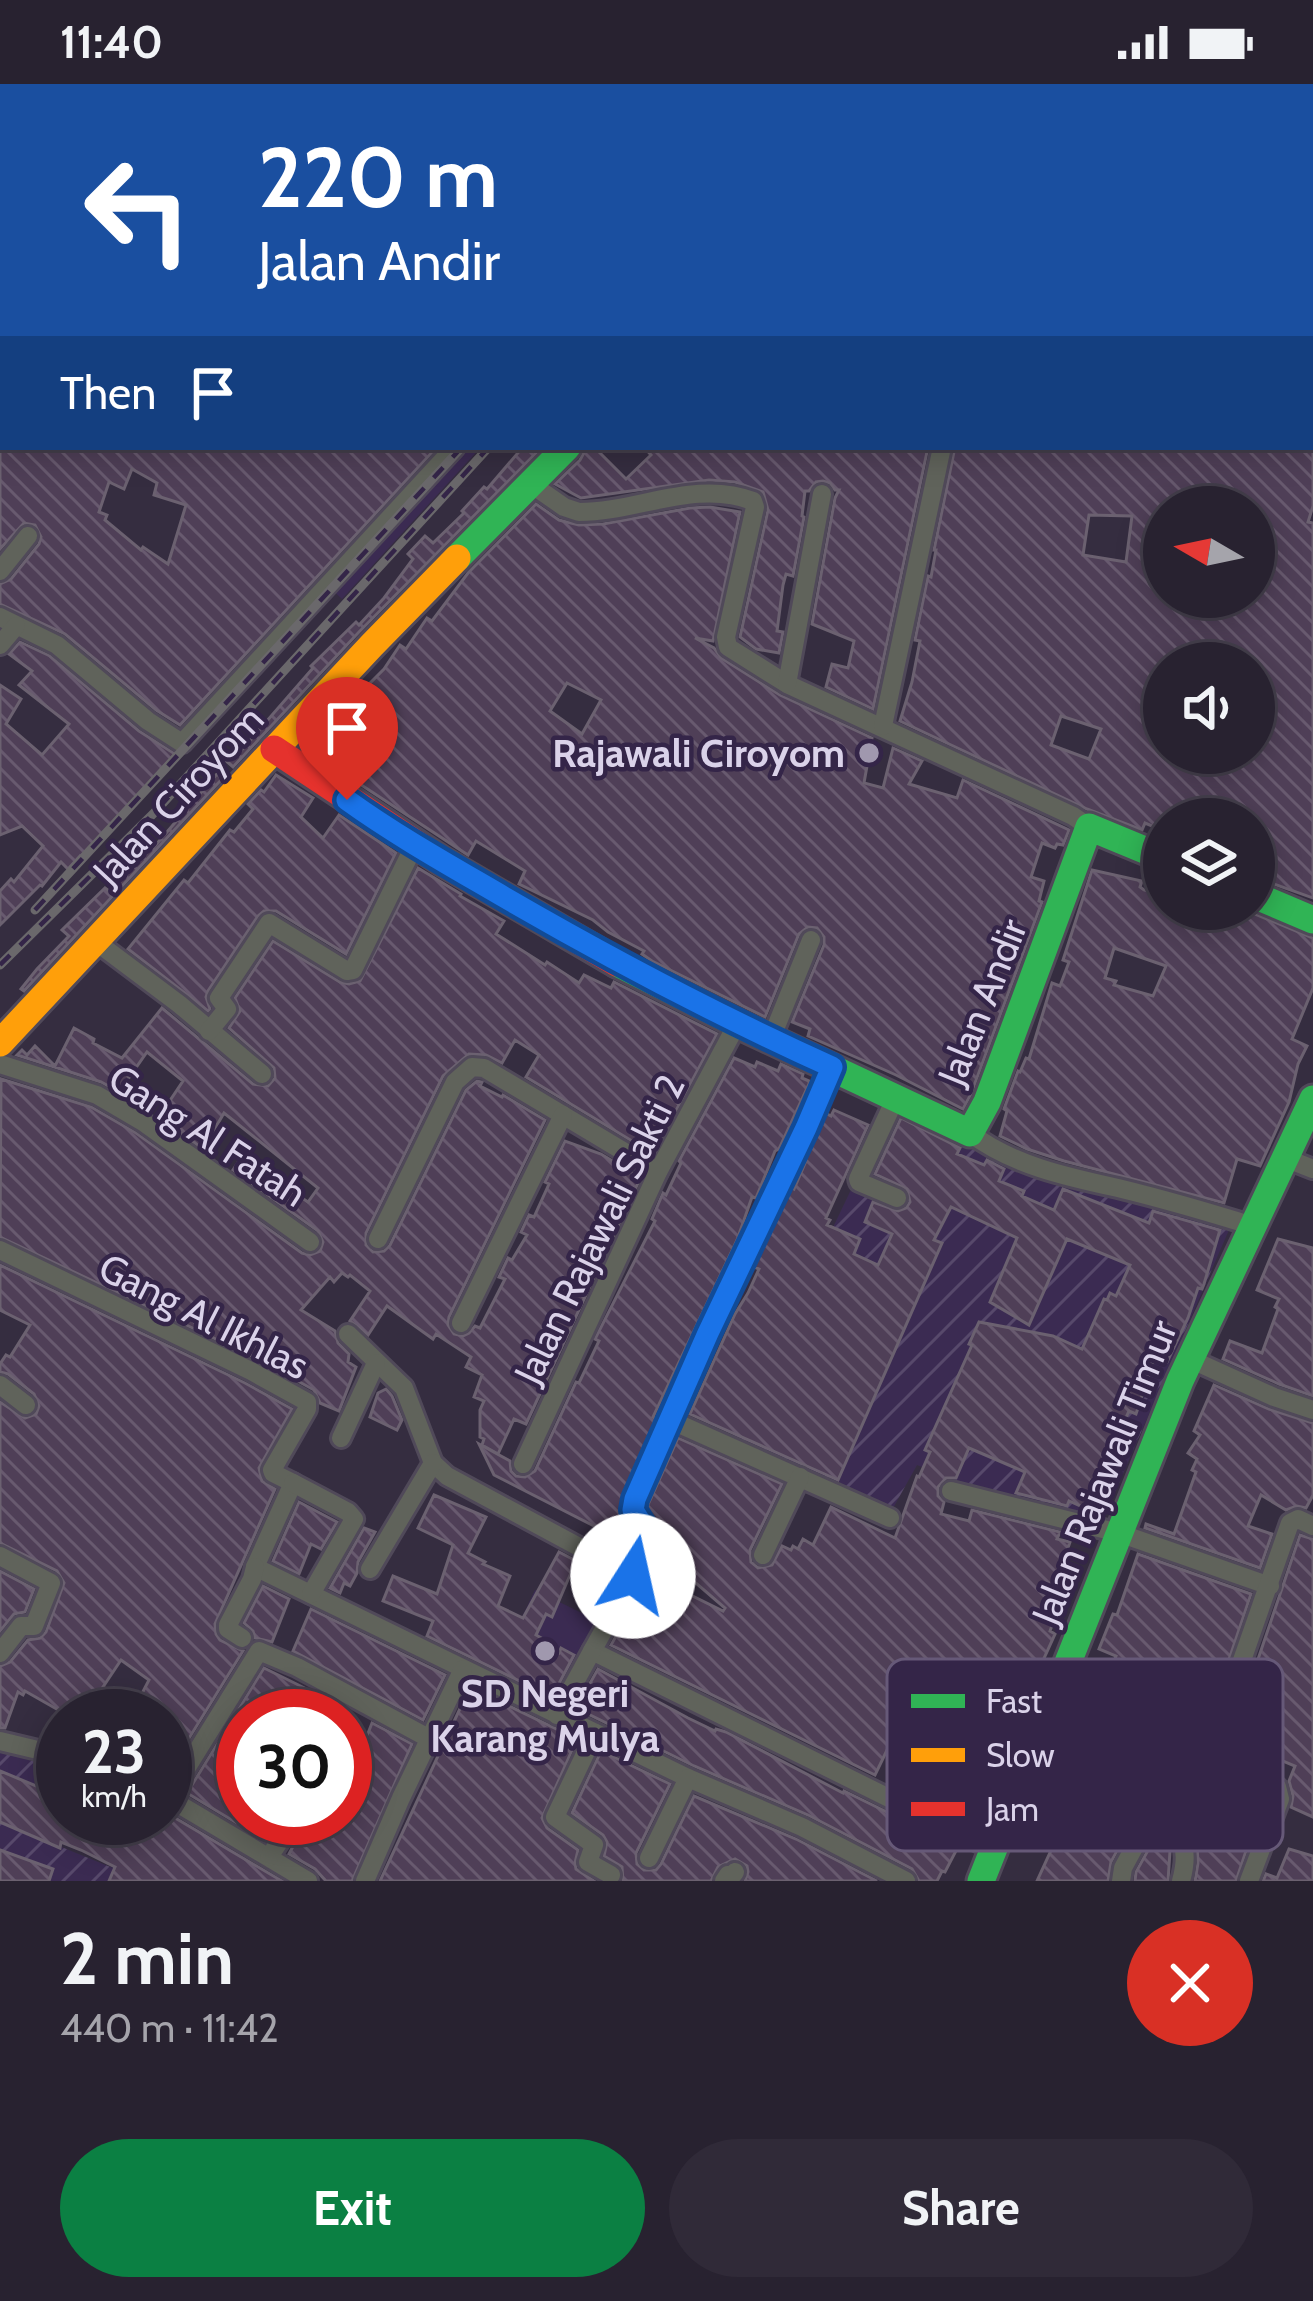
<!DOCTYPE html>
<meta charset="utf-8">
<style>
body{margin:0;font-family:Cabin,sans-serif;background:#302a38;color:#f1f3f6;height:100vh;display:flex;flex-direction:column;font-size:45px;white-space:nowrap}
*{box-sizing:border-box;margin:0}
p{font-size:39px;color:#a5a4ab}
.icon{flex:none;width:66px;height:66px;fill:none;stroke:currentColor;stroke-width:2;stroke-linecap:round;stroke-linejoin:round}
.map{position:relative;height:1797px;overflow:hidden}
.sheet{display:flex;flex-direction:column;background:#282230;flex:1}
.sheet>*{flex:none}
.hud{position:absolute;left:0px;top:0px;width:1314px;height:366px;box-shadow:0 6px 30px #0003,0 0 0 3px #443f4c;background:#1a4fa0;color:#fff;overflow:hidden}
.needle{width:78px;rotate:279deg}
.tools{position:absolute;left:1143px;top:402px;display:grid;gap:24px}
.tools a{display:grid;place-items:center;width:132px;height:132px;border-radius:50%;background:#282230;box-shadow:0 6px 30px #0003,0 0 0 3px #443f4c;font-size:60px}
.speed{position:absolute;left:36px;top:1605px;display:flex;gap:24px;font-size:60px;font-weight:700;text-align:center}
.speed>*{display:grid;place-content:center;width:156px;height:156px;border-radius:50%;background:#282230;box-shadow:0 6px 30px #0003,0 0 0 3px #443f4c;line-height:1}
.speed small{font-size:30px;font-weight:400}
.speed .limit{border:18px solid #d22;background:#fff;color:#111}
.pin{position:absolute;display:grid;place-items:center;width:102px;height:102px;color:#fff;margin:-123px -51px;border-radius:50% 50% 50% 0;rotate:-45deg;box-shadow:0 0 12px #0007}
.pin .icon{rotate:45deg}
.me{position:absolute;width:132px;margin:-66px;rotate:10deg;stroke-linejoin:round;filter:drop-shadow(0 0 9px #0008)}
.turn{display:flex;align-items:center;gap:42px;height:252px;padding:0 60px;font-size:54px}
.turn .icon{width:156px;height:156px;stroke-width:2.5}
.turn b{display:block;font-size:84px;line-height:102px}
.then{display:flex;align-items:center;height:114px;padding:0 60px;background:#0003;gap:24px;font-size:45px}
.round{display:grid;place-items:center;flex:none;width:126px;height:126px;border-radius:63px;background:#302a38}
.summary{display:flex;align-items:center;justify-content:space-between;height:204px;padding:0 60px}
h1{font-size:72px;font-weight:700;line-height:90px}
.cta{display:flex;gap:24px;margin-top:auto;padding:24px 60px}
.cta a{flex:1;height:138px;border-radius:72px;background:#0b8043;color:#fff;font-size:48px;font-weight:700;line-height:138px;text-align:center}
.cta a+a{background:#302a38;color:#f1f3f6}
.status{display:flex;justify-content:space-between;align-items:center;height:84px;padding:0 60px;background:#282230;direction:ltr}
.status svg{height:33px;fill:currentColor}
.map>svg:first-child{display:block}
</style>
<div class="status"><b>11:40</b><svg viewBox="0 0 49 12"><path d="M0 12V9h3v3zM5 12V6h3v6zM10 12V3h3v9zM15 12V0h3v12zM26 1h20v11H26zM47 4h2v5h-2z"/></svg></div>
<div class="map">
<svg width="1313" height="1797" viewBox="0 0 1313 1797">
<defs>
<pattern id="industrial-furrows" width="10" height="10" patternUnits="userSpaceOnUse" patternTransform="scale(3)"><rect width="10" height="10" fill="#3b2b52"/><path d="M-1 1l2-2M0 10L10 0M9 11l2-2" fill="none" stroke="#57496b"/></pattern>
<pattern id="building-back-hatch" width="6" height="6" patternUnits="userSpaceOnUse" patternTransform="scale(3)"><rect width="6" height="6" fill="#4f3f57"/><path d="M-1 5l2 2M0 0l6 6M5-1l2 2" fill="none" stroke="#685a6f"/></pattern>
</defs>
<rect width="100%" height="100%" fill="#352d40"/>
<g fill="#3b2b52">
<path d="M458,363H481L342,515L329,503Z"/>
<path d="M535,1506L598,1537L555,1627L492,1596Z"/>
</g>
<g fill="url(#industrial-furrows)">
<path d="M892,1020L972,1058L1232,1139L1103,1436L1013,1419L917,1381L887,1435L728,1363Z"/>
<path d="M0,1668L63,1685V1706L42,1755L130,1791L159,1797H0Z"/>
</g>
<g fill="url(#building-back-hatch)" stroke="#6b6170" stroke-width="3" fill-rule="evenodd">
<path d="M0,363H437L180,641L156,626L65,550L0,520V500L11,495L39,460L41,453L35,441L24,439L0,465ZM132,385L157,399L154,411L186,421L168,480L143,463L141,466L105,436L107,431L99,428L109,398L124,405Z"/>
<path d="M523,363H542L359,548L233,683L225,676L234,665L239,669L313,584L311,582L356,538L359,541L384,514L413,475L408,470L425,452L433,459L464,429L462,427L484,403L487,405Z"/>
<path d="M587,363H594L626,395L651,371L644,363H854L868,367V363H928L873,625L826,603L832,580L848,584L854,557L812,540L835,414L839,406H835L830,399L823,397L816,398L809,407H805L802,432L804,433L793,492L786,490L783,501L777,547L783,548L779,569L756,565L740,553L768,426L763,408L735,398L709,396L581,414L555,400L580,376Z"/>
<path d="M955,363H1313V422L1308,438L1313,439V814L1254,793V735H1164V747L1145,739L1142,746L1087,725L900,637L912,598L920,557L915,556L928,492L931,493L936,466H934ZM1164,423H1254V513H1164ZM1089,431L1132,432L1126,478L1083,471ZM1186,570L1222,579H1254V669H1164V579H1183ZM1061,632L1101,645L1089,675L1051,661Z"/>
<path d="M536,420L559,436L579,441L603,440L690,424L710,423L740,428L713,557L695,554L714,564L721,574L780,611L872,654L864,699L883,704L893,664L922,677L909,700L957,714L963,696L1069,746L1063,761L1057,760L1055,764L1042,759L1031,793L1044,797L1039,817L1042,818L971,1010L963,1025L896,991L808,952L810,945L792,938L824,861V853L817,844L808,843L799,850L765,933L652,877L642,870L644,867L608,848L593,836L519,800L525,787L476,757L468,771L305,664L320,644L323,646L337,626L340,628L356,605L361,608L384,585L400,561L406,565L427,534L432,537L468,489ZM567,599L601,616L582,650L550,627Z"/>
<path d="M20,558L50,572L139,647L175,670L82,774L80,772L68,785L61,778L42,802L40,801L0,841V807L11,795L14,798L43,762L22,742L0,751V601L21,615L6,640L42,671L69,640L19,601L32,587L9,570Z"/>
<path d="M217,690L222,695L24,907L21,905L37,885L69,852L62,846L105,804L109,807L152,761L154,763Z"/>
<path d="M276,691L313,714L301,733L323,754L339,731L396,769L346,870L276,827H264L258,832L208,907L206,913L210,925L208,927L128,865L184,796L188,799L230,746L234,748L253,725L248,720L261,706L264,708Z"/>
<path d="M418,784L461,810L460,812L504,837L496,850L545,881L547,878L579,899L584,891L611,904L614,898L717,950L656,1064L645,1059L642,1063L526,993L539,971L515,956L502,979L486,971L469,970L443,992L366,1149V1161L373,1168L384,1167L390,1161L466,1006L477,997L482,998L480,1002L502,1013L503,1011L545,1036L449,1233L448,1241L454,1250L463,1252L469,1249L475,1242L480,1244L505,1195L499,1193L508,1174L512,1176L527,1151L521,1148L529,1131L534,1133L549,1100L545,1098L565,1057L601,1070L636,1091L634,1095L639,1097L526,1340L514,1335L498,1370L482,1361L484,1355L480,1353V1326L484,1317L474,1313L482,1291L466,1283L471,1273L436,1250L433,1255L387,1222L368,1251L350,1237L370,1207L350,1191L348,1193L342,1189L334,1198L330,1193L301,1226L335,1247L338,1259L349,1270L348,1278L356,1283L339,1327L320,1319L314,1306L258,1275L0,1153L1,995L91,1023L136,1049L302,1169L310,1171L320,1167L323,1158L318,1147L233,1086L241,1074L308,1118L318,1104L224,1029L203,1065L159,1033L183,997L147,968L119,1008L101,998L17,971L22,966L27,971L35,962L55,982L74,944L94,955L93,959L122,974L162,924L253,1000L268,1002L275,994L274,984L229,944L240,927L235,914L273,857L340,898L349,900L360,897Z"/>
<path d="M1092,786L1142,797L1140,803L1144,806L1164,812V825H1243L1313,854V904L1292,955L1307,962L1298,980L1289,1018L1260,1082L1237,1075L1224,1119L1064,1077L1027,1065L1000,1052L1007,1027L1004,1025L1018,987L1020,988L1026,974L1029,975L1052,899L1060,902L1069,878L1063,876ZM1114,864L1166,882L1153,912L1114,901L1116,897L1105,894Z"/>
<path d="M734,974L755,983L757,978L778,987L781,980L803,990L802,994L809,997V1000L779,1065L775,1067L756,1114L752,1113L737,1156L653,1333L656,1335L623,1410L621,1432L637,1458L628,1474L606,1462L609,1454L594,1447L596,1443L494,1391L479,1360L510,1377L511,1387L516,1392L525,1393L535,1387L576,1298L579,1299L599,1257L595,1255L655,1137L652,1135L663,1109L666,1111L681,1079L679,1077Z"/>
<path d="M834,1026L868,1041L826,1134L830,1136L827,1141L860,1155L854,1170L878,1181L892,1150L865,1138L873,1118L898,1127L906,1124L910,1118L907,1105L875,1090L901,1034L960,1064L957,1070L984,1081L987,1076L1004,1085L999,1097L1024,1107L1022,1112L1054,1126L1063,1105L1149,1139L1153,1127L1220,1146L1204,1200L1202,1205L1198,1204L1188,1234L1167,1278L1155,1273L1136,1330L1129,1327L1085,1424L1069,1417L1067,1422L1016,1409L1025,1388L969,1364L956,1394H946L938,1403V1412L944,1418L941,1430L969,1437L972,1426L1060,1448L1057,1455L1070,1458L1055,1501L1065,1505L1050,1547L1055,1550L1040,1583L1033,1597L1009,1585L1007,1625L1025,1633L1020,1645L1015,1643L997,1687L986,1680L959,1734L908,1708L935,1655L959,1668L972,1642L919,1621L913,1635L904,1631L875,1691L611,1561L650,1491L723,1527L725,1524L662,1470L665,1453L647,1423L678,1354L782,1400L750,1466L751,1478L758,1484L772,1481L782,1462L791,1466L793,1462L798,1465L803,1455L813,1461L831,1423L895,1454L917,1392L919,1393L930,1368L925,1366L972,1261L969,1260L979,1238L1053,1252L1082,1265L1104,1215L1107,1216L1110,1209L1116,1212L1130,1181L1067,1155L1029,1241L990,1218L1017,1154L951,1123L934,1156L942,1159L838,1396L690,1330L735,1230L748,1209L759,1185L754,1183L791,1103L794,1105L806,1077L804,1076L825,1029L831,1032Z"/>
<path d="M1278,1155L1313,1164V1312L1279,1300L1223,1275L1230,1257L1262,1269L1278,1225L1275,1223L1279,1215L1257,1206Z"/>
<path d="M0,1181L245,1299L292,1325L259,1384L262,1397L275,1405L215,1540L216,1550L220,1556L243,1567L165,1693V1632H69L25,1607L23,1611L18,1608L5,1644H0V1582L10,1578L28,1556L40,1554L46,1548L64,1499L57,1487L0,1459V1318L25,1334L36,1330L39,1322L34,1310L8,1290L0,1288V1280L6,1271L10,1273L30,1241L0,1226ZM121,1576L149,1596L136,1621L103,1603Z"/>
<path d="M1214,1301L1269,1325L1313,1339V1411L1306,1424L1297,1422L1286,1426L1261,1411L1248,1442L1272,1450L1260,1484L1145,1444L1146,1440L1174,1450L1196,1388L1192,1386L1197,1375L1188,1369L1200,1351L1194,1347Z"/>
<path d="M386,1305L392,1312L402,1336L397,1346L370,1333L378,1309Z"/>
<path d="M434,1411L486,1433L468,1469L485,1478L483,1480L510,1492L498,1522L523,1534L559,1468L576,1477L552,1533L546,1530L536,1551L543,1555L541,1560L559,1569L561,1564L574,1571L552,1613L427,1552L433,1537L383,1517L393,1492L437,1510L453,1461L418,1444Z"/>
<path d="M299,1418L337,1438L321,1465L311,1460L299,1490L273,1477Z"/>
<path d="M364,1444L375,1448L358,1478L357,1489L350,1502L344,1499L340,1509L330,1504Z"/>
<path d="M1300,1451L1313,1455V1733L1291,1723L1293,1712L1289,1697L1295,1682L1256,1666L1252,1678L1227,1667Z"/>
<path d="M1138,1470L1251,1510L1209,1635L1201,1632L1196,1646L1158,1638L1135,1682L1151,1690L1143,1712L1056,1676L1080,1621L1095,1627L1116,1572L1099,1565L1113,1530L1117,1531Z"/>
<path d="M0,1487L34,1505L25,1528L14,1530L0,1547Z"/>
<path d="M263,1502L289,1515L272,1558L255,1554L253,1547L244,1539Z"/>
<path d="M311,1525L445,1591L423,1636L293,1567Z"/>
<path d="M264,1584L339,1621L337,1624L334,1623L329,1632H243V1734H279L269,1748L255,1740L250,1747L187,1709Z"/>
<path d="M598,1585L688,1634L715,1647L716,1645L726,1648L843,1709L844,1707L958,1763L945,1788L942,1787L937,1797H919L912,1785L808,1731L694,1682L576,1624Z"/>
<path d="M470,1603L577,1655L542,1734L547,1744L578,1766L575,1779L576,1785L594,1797H380Z"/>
<path d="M372,1639L412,1660L352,1797H326L315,1785L289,1770L308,1734H345V1677L359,1653L365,1657Z"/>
<path d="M601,1667L670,1700L636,1769L637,1780L644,1786H656L661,1780L694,1712L796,1755L877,1797H745L748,1788L747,1782L735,1775L718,1783L711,1797H623L622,1783L604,1772L607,1758L603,1751L572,1729Z"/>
<path d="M0,1687L63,1713V1734H165V1728L282,1797H109L115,1783L81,1766L61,1758L60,1764L0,1738Z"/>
<path d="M1069,1712L1133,1737L1111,1778L1108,1797H1037L1058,1751L1037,1743L1043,1728L1059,1735Z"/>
<path d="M1198,1715L1245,1735L1236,1759L1247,1764L1236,1797H1195L1198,1779L1197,1761L1181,1735L1188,1737Z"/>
<path d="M1157,1750L1170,1767L1168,1797H1135L1136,1788Z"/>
<path d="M1289,1765L1313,1772V1797H1263L1266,1790L1277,1794Z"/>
<path d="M0,1766L53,1785L49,1797H0Z"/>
</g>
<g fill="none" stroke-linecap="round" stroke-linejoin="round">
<g stroke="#504959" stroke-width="24">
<g id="street">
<path d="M236,0L242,3"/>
<path d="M453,0L456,3"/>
<path d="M1009,0L1010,3"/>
<path d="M0,65L3,66"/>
<path d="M1311,96L1313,97"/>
<path d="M1311,273H1313"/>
<path d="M531,400L564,423L579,428C637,428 696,395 753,417L755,423L726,553L728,563L787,600L1073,732L1089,743"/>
<path d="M0,487L28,452"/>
<path d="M0,533L57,561L148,637L182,659L455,363"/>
<path d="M0,561L16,542"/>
<path d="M787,600L822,410"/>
<path d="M883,642L942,363"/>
<path d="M95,857L179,920L262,990"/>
<path d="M209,947L227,925L219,914L269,839L347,887L353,886L415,760"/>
<path d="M771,955L811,856"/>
<path d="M0,980L97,1011L143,1038L310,1158"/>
<path d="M832,983L708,1249L635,1415L633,1426L652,1456L649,1465L592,1567L994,1766"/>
<path d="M896,1013L858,1095L859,1098L897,1114"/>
<path d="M970,1049C1012,1081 1067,1093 1118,1104C1163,1115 1208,1128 1253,1142"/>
<path d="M1285,1074L1313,1085"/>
<path d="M378,1155L455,998L472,983L484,984L658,1088"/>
<path d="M0,1166L251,1287L307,1318V1325L272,1386L273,1389L293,1399L255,1483L688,1694L802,1743L906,1797"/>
<path d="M461,1239L563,1031"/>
<path d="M348,1250L404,1304L433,1379L447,1392L633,1492"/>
<path d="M1190,1275L1274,1313L1313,1326"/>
<path d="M0,1301L26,1321"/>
<path d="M670,1336L890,1434"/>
<path d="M341,1354L376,1279"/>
<path d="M523,1380L658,1088L737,940"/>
<path d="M293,1399L348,1428L354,1435L311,1510"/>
<path d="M951,1407L1119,1449L1270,1502"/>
<path d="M763,1471L800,1393"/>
<path d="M0,1472L51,1499L34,1542H21L0,1569"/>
<path d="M370,1485L433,1379"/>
<path d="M242,1554L228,1545V1541L252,1495L255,1483"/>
<path d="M557,1631L592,1567"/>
<path d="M595,1649L555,1733L594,1761L588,1778L611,1791"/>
<path d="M0,1657L63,1672"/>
<path d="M1028,1678C1049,1688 1069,1698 1090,1707C1119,1720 1168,1727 1182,1759C1187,1770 1184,1786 1181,1797"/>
<path d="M165,1712L308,1797"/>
<path d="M168,1714L259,1567L297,1583L430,1655"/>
<path d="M269,1773L295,1734"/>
<path d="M649,1774L688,1694"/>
<path d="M365,1797L401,1714L463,1585"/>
<path d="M724,1797L728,1791L732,1792L735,1788"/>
<path d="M1121,1797L1123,1784L1159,1717L1172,1716L1193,1672L1211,1675"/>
<path d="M1249,1797L1280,1715L1277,1703L1211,1675L1232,1605L1290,1439L1298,1435L1313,1442"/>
</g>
</g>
<g stroke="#504959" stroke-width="33">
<g id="fast">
<path d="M98,3L100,0"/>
<path d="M868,3L870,0"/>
<path d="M899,3L902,0"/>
<path d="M0,169L3,164"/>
<path d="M457,474L567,363"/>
<path d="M1254,811L1313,836"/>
<path d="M617,879L738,940L970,1049L987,1018L1089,743L1164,774"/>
<path d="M981,1797L1180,1297L1313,1015"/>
</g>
</g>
<g stroke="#504959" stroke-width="33">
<path id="slow" d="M0,959L372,561L457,474"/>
</g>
<g stroke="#504959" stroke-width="33">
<path id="jam" d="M274,665L442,777L617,879"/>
</g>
<use href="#street" stroke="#60635b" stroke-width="18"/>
<use href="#fast" stroke="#30b455" stroke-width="27"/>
<use href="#slow" stroke="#ff9f0a" stroke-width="27"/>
<use href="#jam" stroke="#e5322d" stroke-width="27"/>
<g stroke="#6a686b" stroke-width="9">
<g id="rail">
<path d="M794,3L797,0"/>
<path d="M819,3L822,0"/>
<path d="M35,826L462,363"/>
<path d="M0,881L153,730L489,363"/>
</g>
</g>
<use href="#rail" stroke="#342548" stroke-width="4.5" stroke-dasharray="14" stroke-linecap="butt"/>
</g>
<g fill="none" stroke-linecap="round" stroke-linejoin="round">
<g stroke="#114b97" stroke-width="30">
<path id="route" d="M347,716C397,752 451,782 504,813C611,875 719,932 832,983L806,1044L708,1249L635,1415L633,1426L652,1456L646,1474L633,1492"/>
</g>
<use href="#route" stroke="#1a73e8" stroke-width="21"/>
</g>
<g fill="#a098ae" stroke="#342548" stroke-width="4.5">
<circle cx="869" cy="669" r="12"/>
<circle cx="545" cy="1567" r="12"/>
</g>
<g text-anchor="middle" stroke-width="9" stroke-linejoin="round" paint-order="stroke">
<g font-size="39" font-weight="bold" fill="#dad2e9" stroke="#342548" text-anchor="end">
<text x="845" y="683">Rajawali Ciroyom</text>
<text x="545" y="1623" text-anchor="middle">SD Negeri<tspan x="545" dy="45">Karang Mulya</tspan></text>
</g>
<g font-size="39" fill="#dad2e9" stroke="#342548">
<text transform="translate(178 711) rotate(-47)" y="14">Jalan Ciroyom</text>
<text transform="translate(982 918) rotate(-68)" y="14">Jalan Andir</text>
<text transform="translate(208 1051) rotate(33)" y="14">Gang Al Fatah</text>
<text transform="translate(599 1145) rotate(-64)" y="14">Jalan Rajawali Sakti 2</text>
<text transform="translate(204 1232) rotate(27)" y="14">Gang Al Ikhlas</text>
<text transform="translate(1104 1388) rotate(-68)" y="14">Jalan Rajawali Timur</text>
</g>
</g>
<rect x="887" y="1575" width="396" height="192" rx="18" fill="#342548" stroke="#665978" stroke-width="3"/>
<rect x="911" y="1610" width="54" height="14" fill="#30b455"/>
<rect x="911" y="1664" width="54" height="14" fill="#ff9f0a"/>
<rect x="911" y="1718" width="54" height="14" fill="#e5322d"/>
<g font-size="33" fill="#dad2e9">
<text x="986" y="1629">Fast</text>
<text x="986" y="1683">Slow</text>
<text x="986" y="1737">Jam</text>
</g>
</svg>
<div class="tools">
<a><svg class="needle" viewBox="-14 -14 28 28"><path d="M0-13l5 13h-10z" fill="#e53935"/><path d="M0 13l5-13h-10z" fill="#a5a4ab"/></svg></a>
<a><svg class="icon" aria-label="sound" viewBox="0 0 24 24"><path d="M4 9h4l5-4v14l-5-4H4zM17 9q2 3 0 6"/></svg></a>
<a><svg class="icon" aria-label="layers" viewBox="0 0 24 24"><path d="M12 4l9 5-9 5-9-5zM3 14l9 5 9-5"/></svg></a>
</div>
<div class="speed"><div>23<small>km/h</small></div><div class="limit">30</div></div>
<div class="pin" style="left:347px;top:716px;background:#d93025"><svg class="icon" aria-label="arrive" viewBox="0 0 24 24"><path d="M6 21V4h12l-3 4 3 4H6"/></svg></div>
<svg class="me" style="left:633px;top:1492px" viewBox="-20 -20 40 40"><circle r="19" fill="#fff"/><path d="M0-13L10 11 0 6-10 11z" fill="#1a73e8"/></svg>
<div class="hud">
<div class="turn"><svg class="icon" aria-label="left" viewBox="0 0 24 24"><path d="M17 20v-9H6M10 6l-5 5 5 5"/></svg><div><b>220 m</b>Jalan Andir</div></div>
<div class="then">Then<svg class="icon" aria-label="arrive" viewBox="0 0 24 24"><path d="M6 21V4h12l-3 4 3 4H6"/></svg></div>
</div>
</div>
<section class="sheet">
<div class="summary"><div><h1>2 min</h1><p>440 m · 11:42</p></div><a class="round" style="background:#d93025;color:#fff"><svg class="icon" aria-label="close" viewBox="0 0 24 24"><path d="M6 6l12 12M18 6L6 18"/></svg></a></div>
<div class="cta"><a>Exit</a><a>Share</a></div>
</section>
